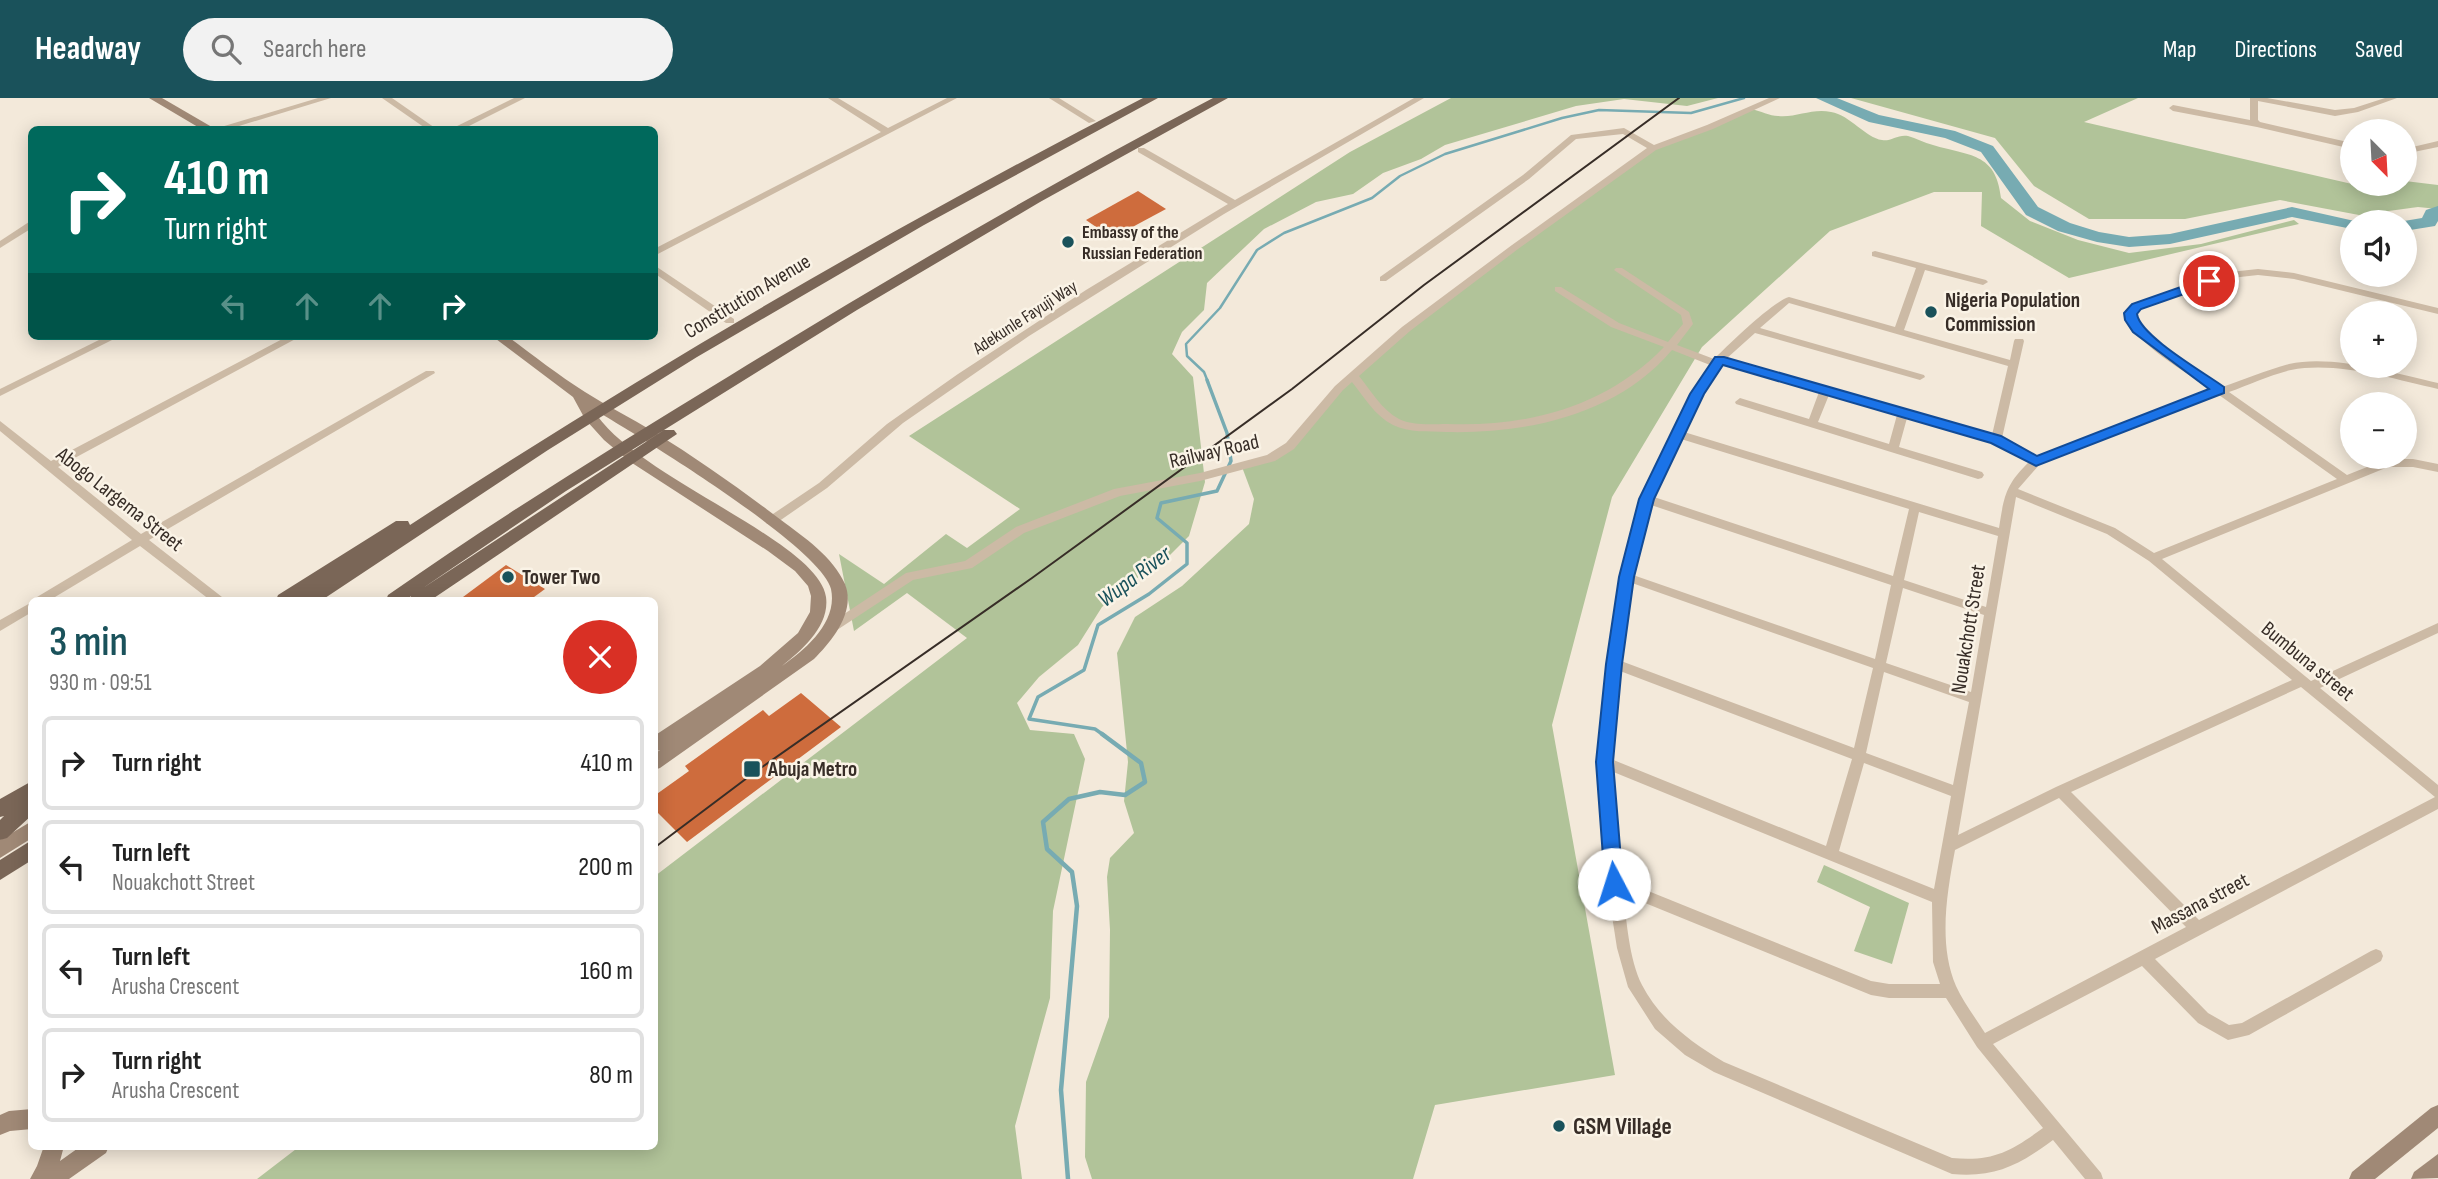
<!DOCTYPE html>
<meta charset="utf-8">
<style>
body{margin:0;font-family:"Sofia Sans Condensed",sans-serif;background:#f2f2f2;color:#222;height:100vh;display:flex;flex-direction:column;font-size:26px;white-space:nowrap}
*{box-sizing:border-box;margin:0}
p{font-size:23px;color:#767676}
.icon{flex:none;width:38px;height:38px;fill:none;stroke:currentColor;stroke-width:2;stroke-linecap:round;stroke-linejoin:round}
.map{position:relative;flex:1;overflow:hidden}
.panel{position:absolute;left:28px;top:499px;width:630px;height:553px;display:flex;flex-direction:column;background:#fff;border-radius:10px;box-shadow:0 4px 18px #0003}
.panel>*{flex:none}
.guide{position:absolute;left:28px;top:28px;width:630px;height:214px;border-radius:10px;box-shadow:0 4px 18px #0003;background:#00695c;color:#fff;overflow:hidden}
.needle{width:46px;rotate:156deg}
.tools{position:absolute;left:2340px;top:21px;display:grid;gap:14px}
.tools a{display:grid;place-items:center;width:77px;height:77px;border-radius:50%;background:#fff;box-shadow:0 4px 18px #0003;font-size:35px}
.pin{position:absolute;display:grid;place-items:center;width:60px;height:60px;color:#fff;margin:-30px;border:4px solid #fff;border-radius:50%;box-shadow:0 2px 7px #0007}
.me{position:absolute;width:77px;margin:-38px;rotate:355deg;stroke-linejoin:round;filter:drop-shadow(0 0 5px #0008)}
.turn{display:flex;align-items:center;gap:24px;height:147px;padding:0 21px;font-size:32px}
.turn .icon{width:91px;height:91px;stroke-width:2.5}
.turn b{display:block;font-size:49px;line-height:60px}
.lanes{display:flex;align-items:center;height:66px;padding:0 21px;background:#0003;justify-content:center;gap:35px;direction:ltr}
.lanes .off{opacity:.35}
.round{display:grid;place-items:center;flex:none;width:74px;height:74px;border-radius:37px;background:#f2f2f2}
.headline{display:flex;align-items:center;justify-content:space-between;height:119px;padding:0 21px}
h1{font-size:42px;font-weight:600;line-height:52px;color:#1a525b}
ul{padding:0;list-style:none}
li{display:flex;align-items:center;gap:21px;height:94px;margin:0 14px 10px;padding:0 7px;border:4px solid #e0e0e0;border-radius:10px}
li div{flex:1}
li b{display:block;font-size:26px}
li em{font-style:normal}
header{display:flex;align-items:center;gap:42px;box-sizing:border-box;height:98px;padding:0 35px;background:#1a525b;color:#fff}
header strong{font-size:33px}
nav{display:flex;gap:38px;margin-inline-start:auto;font-size:24px}
.search{width:490px;height:63px;background:#f2f2f2;display:flex;align-items:center;gap:18px;box-sizing:border-box;padding:0 24px;border-radius:38px;color:#767676;font-size:26px}
.map>svg:first-child{display:block}
</style>
<header>
<strong>Headway</strong>
<div class="search"><svg class="icon" aria-label="search" viewBox="0 0 24 24"><circle cx="10" cy="10" r="6"/><path d="M15 15l6 6"/></svg>Search here</div>
<nav><a>Map</a><a>Directions</a><a>Saved</a></nav>
</header>
<div class="map">
<svg width="2438" height="1081" viewBox="0 0 2438 1081">
<rect width="100%" height="100%" fill="#f3e9da"/>
<g fill="#b1c399">
<path d="M1451,0H1718L1687,8L1624,1L1576,8L1445,47L1421,61L1383,75L1353,96L1316,104L1264,131L1207,185L1204,212L1182,234L1172,256L1193,279L1205,384L1189,438L1168,459L1124,489L1102,509L1078,547L1039,579L1017,605L1030,632L1074,636L1085,661L1053,813L1050,900L1015,1028L1022,1081H257L300,1048H654L655,778L967,540L907,495L854,533L839,456L884,486L946,436L967,450L1020,411L909,338L1350,54Z"/>
<path d="M1851,0H2138L2084,24L2352,86L2377,90L2378,86H2404L2405,83L2438,87V111L2418,109L2359,117L2280,102L2185,121H2089L2034,88L1995,40Z"/>
<path d="M1752,11C1760,13 1770,18 1778,18C1796,20 1812,10 1831,14C1850,17 1866,40 1882,42C1890,44 1898,36 1908,38C1916,40 1924,45 1933,47C1969,58 1996,54 2001,100L2030,123L2078,142L2129,155L2201,146L2294,122L2299,126L2069,180L1981,128L1982,94H1934L1830,133L1702,249L1612,399L1552,627L1615,977L1435,1007L1413,1081H1092L1085,1059L1086,984L1109,919L1110,832L1107,779L1110,760L1134,735L1124,703L1128,664L1117,555L1135,519L1182,488L1249,426L1254,401L1242,369L1271,360L1406,231L1653,50Z"/>
<path d="M1824,767L1909,805L1892,866L1854,853L1870,809L1817,784Z"/>
</g>
<g fill="none" stroke-linecap="round" stroke-linejoin="round">
<path stroke="#77abb2" stroke-width="2.5" d="M1208,284L1204,274L1187,258L1186,246L1220,210L1257,152L1284,135L1372,100L1400,78L1445,56L1562,20L1599,12L1691,15L1744,0"/>
<path stroke="#77abb2" stroke-width="3.5" d="M1105,638L1095,631L1029,621L1038,599L1084,572L1098,527L1149,496L1187,466V445L1157,420L1161,405L1217,393L1231,363L1227,335L1207,282"/>
<path stroke="#77abb2" stroke-width="4.5" d="M1068,1081L1061,992L1077,808L1072,774L1047,751L1043,724L1069,701L1100,694L1125,697L1145,684L1141,665L1102,636"/>
<g fill="#77abb2" fill-rule="evenodd">
<path d="M1816,0H1837L1879,17L1955,33L1993,48L2038,109L2070,125L2099,134L2129,139L2170,136L2292,109L2359,124H2352V131L2292,119L2170,146L2129,149L2097,144L2058,133L2026,117L1981,54L1945,40L1869,24Z"/>
<path d="M2438,108V123L2435,128L2404,133V124H2398L2422,120L2426,112Z"/>
</g>
</g>
<g fill="#ce6c3d">
<path d="M1138,93L1166,111L1112,140L1086,122Z"/>
<path d="M506,467L545,491L530,502H459Z"/>
<path d="M801,595L841,629L687,744L654,711V698L689,673L685,668L763,612L769,618Z"/>
</g>
<g fill="none" stroke-linecap="round" stroke-linejoin="round">
<g fill="#ccbaa5" fill-rule="evenodd">
<path d="M318,0H331L226,32H211Z"/>
<path d="M382,0H392L438,32H428Z"/>
<path d="M514,0H525L461,32H449Z"/>
<path d="M828,0H838L888,30L947,0H957L654,158V151L881,34Z"/>
<path d="M1049,0H1059L1096,23L1089,25Z"/>
<path d="M1414,0H1424L1224,116L1029,238L903,325L827,390L775,426H767L765,423L767,420L819,385L887,326L958,276L1086,192L1228,106L1138,54V50H1144L1235,102Z"/>
<path d="M1769,0H1780L1713,31L1656,52L1518,151L1410,233L1359,278C1371,293 1382,312 1399,321C1413,328 1432,326 1447,326C1528,329 1606,309 1664,249L1611,229L1555,193V189H1561L1619,225L1668,244L1683,226L1681,217L1614,172L1616,170H1622L1689,214L1693,226L1677,247L1714,261C1728,247 1772,204 1789,199L1895,229L1916,170L1872,158V154L1875,153L1986,182L1988,184L1983,187L1925,172L1904,232L2010,262L2014,243L2015,241H2023L2024,243L2002,340L2037,359L2212,292C2187,274 2133,246 2125,215L2133,206L2185,187L2230,174L2258,171L2294,175L2438,210V216L2294,181L2258,177L2231,180L2191,191L2139,210L2135,215C2142,241 2199,273 2222,289C2244,282 2266,272 2289,266C2332,256 2394,275 2438,285V291C2393,281 2337,263 2291,272C2270,277 2249,287 2229,294L2347,377L2387,361H2413L2438,366V374L2413,369H2388L2162,461L2311,583L2438,525V535L2320,590L2438,687V711L2155,861L2208,915L2229,927L2242,925L2371,853L2376,851L2381,853L2383,858L2381,863L2249,937L2228,942L2198,925L2142,868L1993,946L2101,1075L2103,1081H2085L2053,1042C2019,1067 1995,1080 1952,1076L1714,974L1685,957L1655,931L1628,889L1617,850L1607,786L1597,664L1608,566L1621,479L1641,401L1692,296L1710,267L1672,252C1617,317 1527,336 1446,334C1429,333 1409,335 1393,327C1375,318 1364,299 1352,284L1343,292L1294,351L1275,363L1200,383L1120,398L1024,435L972,470L913,482L837,532H829L827,529L829,526L906,475L965,463L1016,429L1114,391L1200,375L1267,357L1286,345L1335,288L1402,229L1512,147L1647,50L1623,36L1576,41L1529,81L1386,183H1380V179L1523,77L1571,37L1624,30L1654,47L1707,27ZM1789,205L2008,268L1992,337L1726,261L1755,235L1920,282L1925,279L1924,277L1760,230ZM1722,266L1819,294L1809,321L1740,300L1735,304L1736,306L1978,381L1982,380L1984,377L1982,374L1899,349L1907,320L1992,345L2029,364C2005,387 2004,399 1999,430L1684,334L1702,296ZM1829,297L1897,317L1889,346L1818,324ZM2219,297L2337,381L2154,455L2115,430L2018,391L2040,366ZM1681,341L1909,411L1893,478L1654,399ZM2016,399L2107,436L2149,463L2292,582L2056,689L1958,737ZM1651,407L1891,487L1875,561L1633,477ZM1919,414L1998,438L1986,509L1904,482ZM1632,485L1873,570L1854,650L1621,563ZM1903,490L1984,517L1971,594L1886,565ZM1620,573L1852,661L1826,748L1611,661ZM1884,574L1969,604L1953,687L1866,655ZM2301,589L2435,699L2199,822L2071,694ZM1864,665L1951,698L1934,791L1839,753ZM1611,673L1932,804L1933,864L1940,886H1889L1871,883L1621,782ZM2059,700L2186,829L1985,935C1975,919 1963,904 1956,888C1938,846 1947,795 1955,752ZM1623,796L1871,897L1889,900H1946L1977,949L2043,1030C2011,1053 1993,1064 1952,1060L1724,964C1691,944 1660,922 1642,887C1629,861 1627,824 1623,796Z"/>
<path d="M2250,0H2267L2335,12L2354,10L2385,0H2397L2358,14L2335,18L2258,3V22L2260,24L2352,45V51L2257,29L2173,13L2169,10L2173,7L2250,22Z"/>
<path d="M2438,43V49L2404,56V51Z"/>
<path d="M32,122V130L0,150V143Z"/>
<path d="M654,167L734,221V225H726L654,175Z"/>
<path d="M107,238H120L0,298V291Z"/>
<path d="M288,238H301L58,369L141,436L426,273H434L435,275L149,442L222,499L224,502H210L140,448L50,502H35L37,499L132,442L0,333V323L51,363Z"/>
<path d="M32,504V514L0,533V522Z"/>
</g>
<g fill="#a08976" fill-rule="evenodd">
<path d="M149,0H162L217,32H203Z"/>
<path d="M492,238H507C533,257 558,277 585,294C607,308 631,320 654,334C698,361 740,391 781,422C804,439 833,459 845,486C856,514 832,543 814,561L660,670L654,672V656L660,652L654,654V638L760,568L798,535L810,514L811,498L808,488L795,473L768,453L629,363L604,342L585,321L573,299ZM593,311C636,336 821,449 831,491C838,524 806,551 782,568C802,552 830,528 826,499C818,442 630,377 593,311Z"/>
<path d="M32,723V740L0,760V742Z"/>
<path d="M2438,1007V1030L2375,1081H2349L2352,1074L2431,1010Z"/>
<path d="M32,1011V1031L10,1033L0,1037V1017L9,1013Z"/>
<path d="M44,1048H64L60,1063L81,1048H109L106,1055L69,1081H30L37,1068Z"/>
<path d="M2438,1056V1080L2411,1081L2414,1074Z"/>
</g>
<g fill="#7a6657" fill-rule="evenodd">
<path d="M1143,0H1158L924,127L697,259L548,352L322,502H301L302,499L297,502H276L278,497L396,423H408L410,427C647,272 891,130 1143,0Z"/>
<path d="M1213,0H1228L1040,104L857,212L566,393L423,490L664,332H674L677,336L431,502H410L411,498L406,502H386L388,497C499,419 615,348 731,277C889,180 1049,86 1213,0Z"/>
<path d="M32,683V717L7,740L0,742V722L4,718L0,719V701Z"/>
<path d="M32,742V762L0,782V762Z"/>
</g>
<path stroke="#372d27" stroke-width="2" d="M654,750L755,674L1032,480L1292,291L1424,187L1679,0"/>
</g>
<path fill="#1a73e8" stroke="#114b97" stroke-width="2" d="M2209,179L2215,183L2213,186L2141,211L2137,216C2140,238 2205,275 2224,289V295L2036,368L1991,345L1723,267L1704,296L1654,401L1634,479L1622,566L1613,664L1623,786L1620,792L1614,794L1607,792L1605,786L1596,664L1606,566L1619,479L1639,401L1690,296L1715,259H1724L2001,338L2037,358L2209,291L2133,234L2125,222L2124,215L2132,206Z"/>
<g fill="#1a525b" stroke="#faf3e6" stroke-width="2.5">
<circle cx="1068" cy="144" r="7"/>
<circle cx="1931" cy="214" r="7"/>
<circle cx="508" cy="479" r="7"/>
<rect x="743" y="662" width="18" height="18" rx="3.5"/>
<circle cx="1559" cy="1028" r="7"/>
</g>
<g text-anchor="middle" stroke-width="5" stroke-linejoin="round" paint-order="stroke">
<g font-size="18" font-weight="bold" fill="#372d27" stroke="#faf3e6" text-anchor="start">
<text x="1082" y="140">Embassy of the<tspan x="1082" dy="21">Russian Federation</tspan></text>
</g>
<g font-size="18" fill="#372d27" stroke="#faf3e6">
<text transform="translate(1025 219) rotate(-33)" y="6">Adekunle Fayuji Way</text>
</g>
<g font-size="21" fill="#372d27" stroke="#faf3e6">
<text transform="translate(747 198) rotate(-31)" y="7">Constitution Avenue</text>
<text transform="translate(1214 353) rotate(-13)" y="7">Railway Road</text>
<text transform="translate(120 401) rotate(38)" y="7">Abogo Largema Street</text>
<text transform="translate(1968 531) rotate(-81)" y="7">Nouakchott Street</text>
<text transform="translate(2308 563) rotate(39)" y="7">Bumbuna street</text>
<text transform="translate(2200 805) rotate(-28)" y="7">Massana street</text>
</g>
<g font-size="21" font-weight="bold" fill="#372d27" stroke="#faf3e6" text-anchor="start">
<text x="1945" y="209">Nigeria Population<tspan x="1945" dy="24">Commission</tspan></text>
<text x="522" y="486">Tower Two</text>
<text x="768" y="678">Abuja Metro</text>
</g>
<g font-size="23" font-style="italic" fill="#1a525b" stroke="#faf3e6">
<text transform="translate(1134 478) rotate(-37)" y="8">Wupa River</text>
</g>
<g font-size="24" font-weight="bold" fill="#372d27" stroke="#faf3e6" text-anchor="start">
<text x="1573" y="1036">GSM Village</text>
</g>
</g>
</svg>
<div class="tools">
<a><svg class="needle" viewBox="-14 -14 28 28"><path d="M0-13l5 13h-10z" fill="#e53935"/><path d="M0 13l5-13h-10z" fill="#767676"/></svg></a>
<a><svg class="icon" aria-label="sound" viewBox="0 0 24 24"><path d="M4 9h4l5-4v14l-5-4H4zM17 9q2 3 0 6"/></svg></a>
<a>+</a>
<a>−</a>
</div>
<div class="pin" style="left:2209px;top:183px;background:#d93025"><svg class="icon" aria-label="arrive" viewBox="0 0 24 24"><path d="M6 21V4h12l-3 4 3 4H6"/></svg></div>
<svg class="me" style="left:1614px;top:786px" viewBox="-20 -20 40 40"><circle r="19" fill="#fff"/><path d="M0-13L10 11 0 6-10 11z" fill="#1a73e8"/></svg>
<div class="guide">
<div class="turn"><svg class="icon" aria-label="right" viewBox="0 0 24 24"><path d="M7 20v-9h11M14 6l5 5-5 5"/></svg><div><b>410 m</b>Turn right</div></div>
<div class="lanes"><svg class="icon off" aria-label="left" viewBox="0 0 24 24"><path d="M17 20v-9H6M10 6l-5 5 5 5"/></svg><svg class="icon off" aria-label="ahead" viewBox="0 0 24 24"><path d="M12 20V5M6 11l6-6 6 6"/></svg><svg class="icon off" aria-label="ahead" viewBox="0 0 24 24"><path d="M12 20V5M6 11l6-6 6 6"/></svg><svg class="icon" aria-label="right" viewBox="0 0 24 24"><path d="M7 20v-9h11M14 6l5 5-5 5"/></svg></div>
</div>
<section class="panel">
<div class="headline"><div><h1>3 min</h1><p>930 m · 09:51</p></div><a class="round" style="background:#d93025;color:#fff"><svg class="icon" aria-label="close" viewBox="0 0 24 24"><path d="M6 6l12 12M18 6L6 18"/></svg></a></div>
<ul>
<li><svg class="icon" aria-label="right" viewBox="0 0 24 24"><path d="M7 20v-9h11M14 6l5 5-5 5"/></svg><div><b>Turn right</b></div><em>410 m</em></li>
<li><svg class="icon" aria-label="left" viewBox="0 0 24 24"><path d="M17 20v-9H6M10 6l-5 5 5 5"/></svg><div><b>Turn left</b><p>Nouakchott Street</p></div><em>200 m</em></li>
<li><svg class="icon" aria-label="left" viewBox="0 0 24 24"><path d="M17 20v-9H6M10 6l-5 5 5 5"/></svg><div><b>Turn left</b><p>Arusha Crescent</p></div><em>160 m</em></li>
<li><svg class="icon" aria-label="right" viewBox="0 0 24 24"><path d="M7 20v-9h11M14 6l5 5-5 5"/></svg><div><b>Turn right</b><p>Arusha Crescent</p></div><em>80 m</em></li>
</ul>
</section>
</div>
